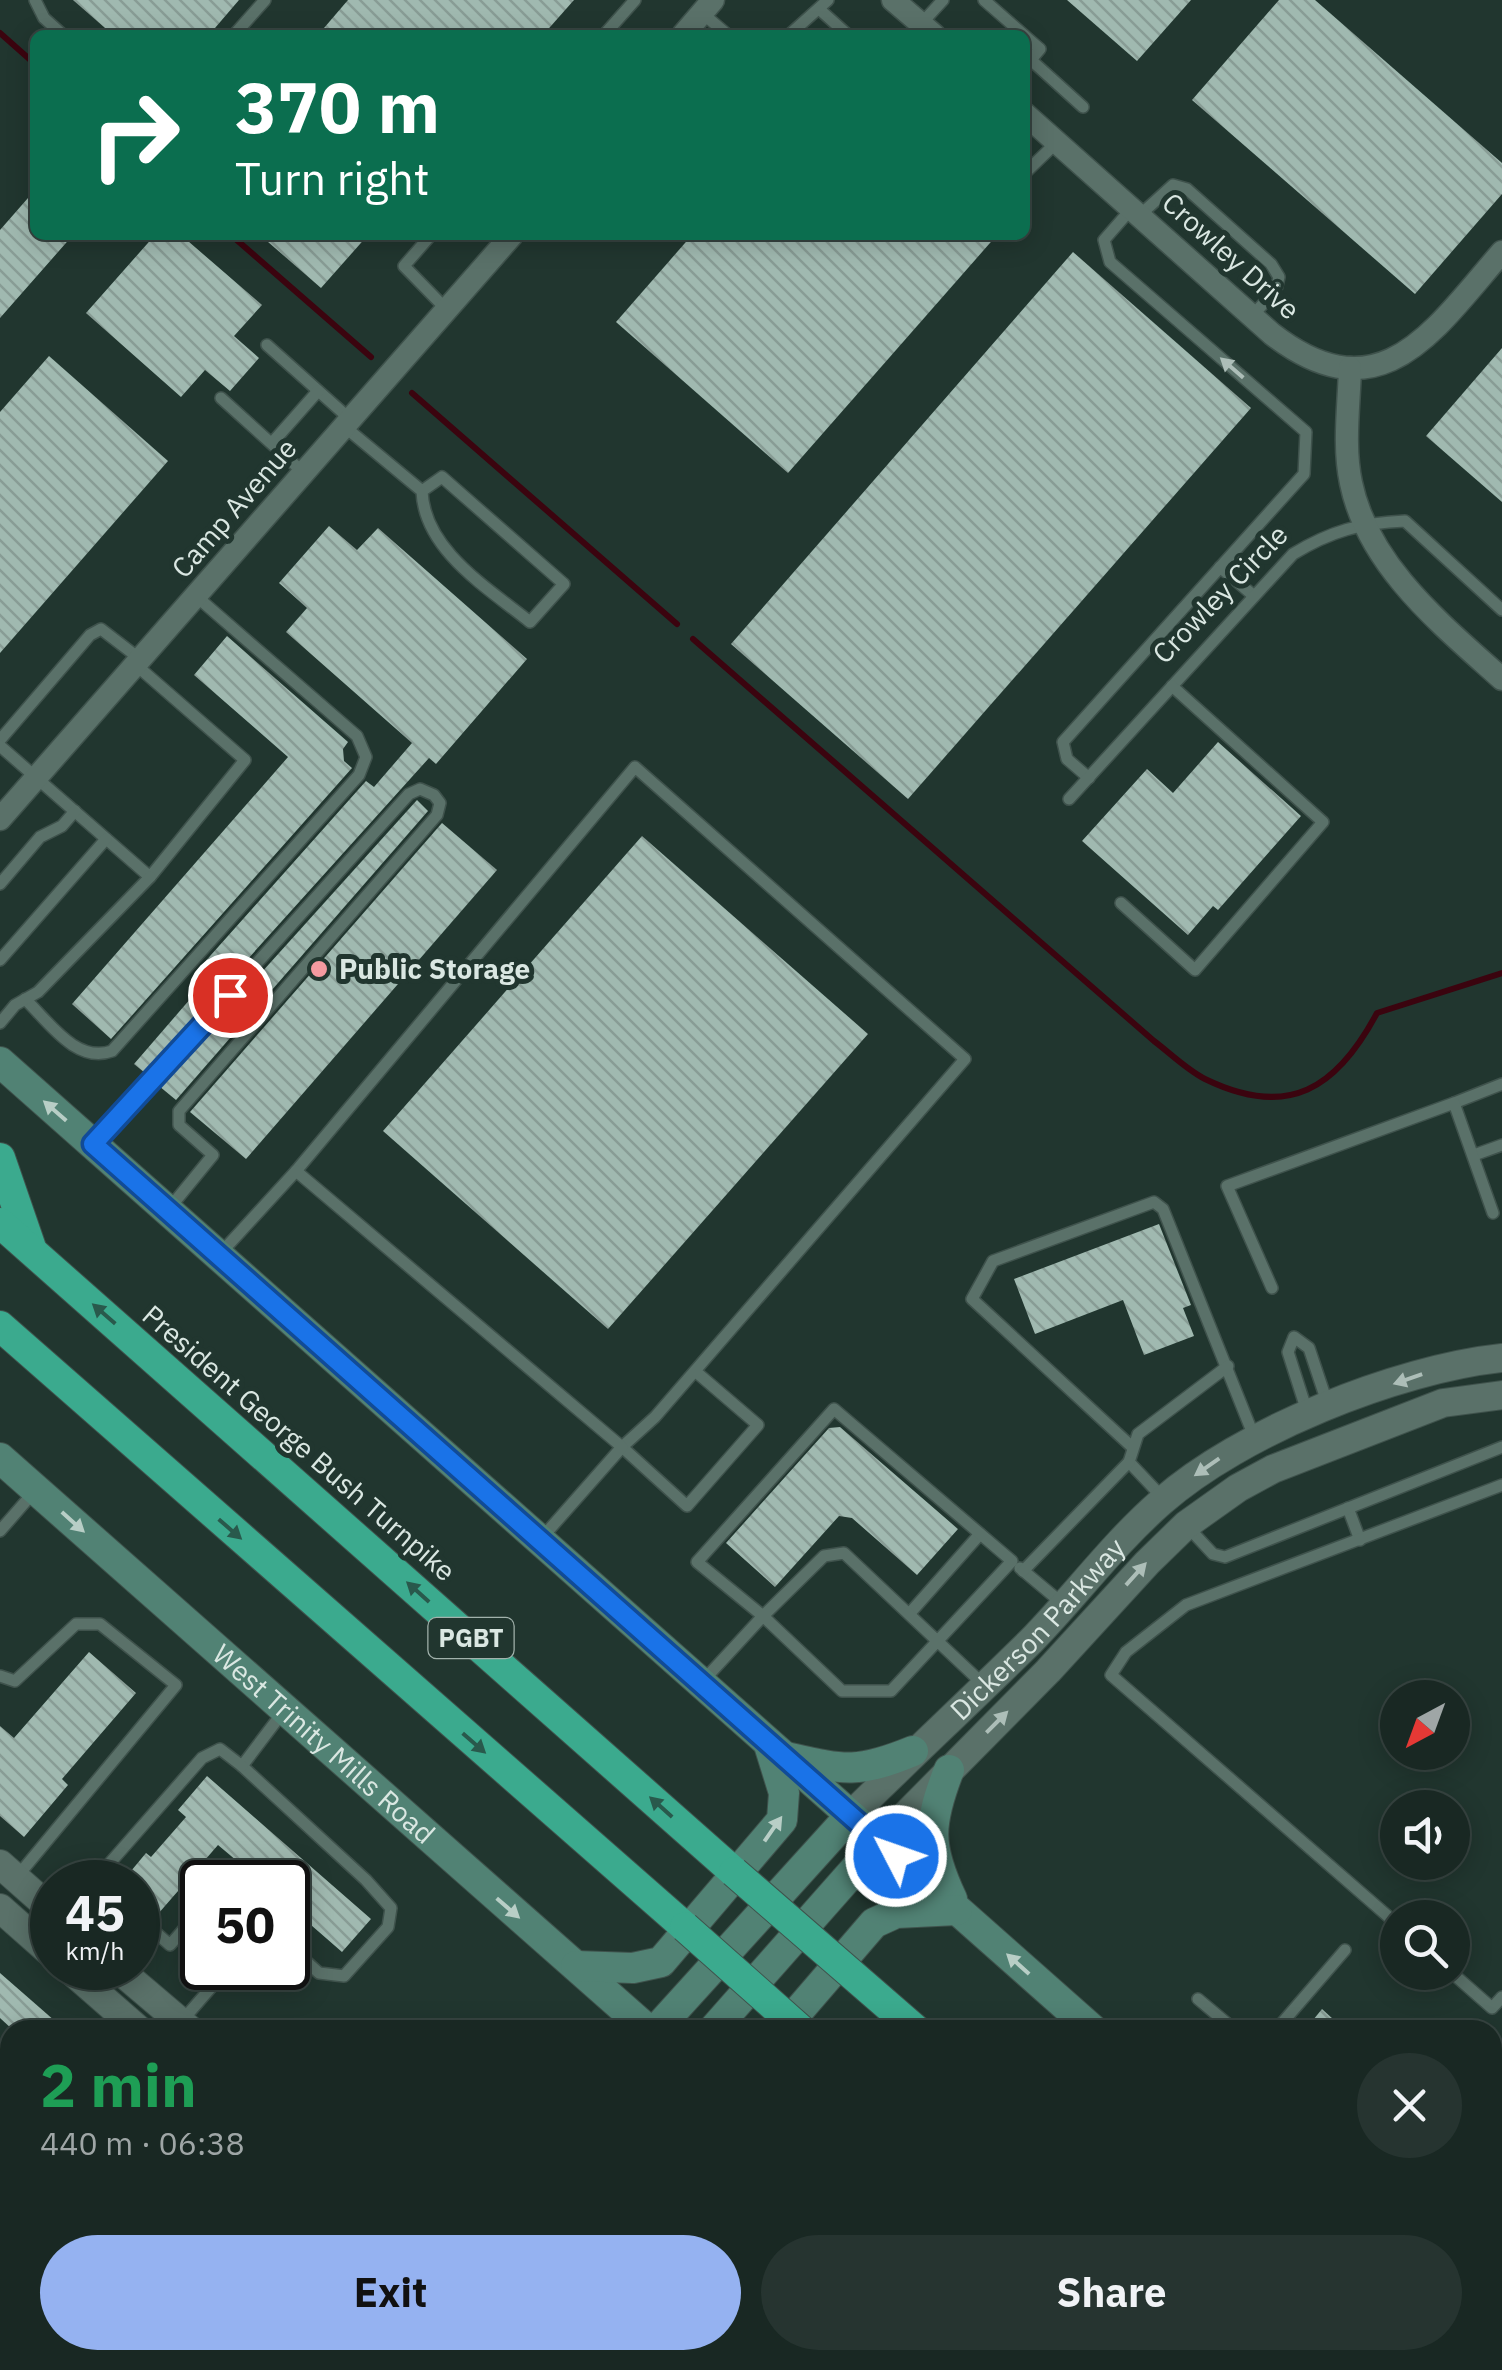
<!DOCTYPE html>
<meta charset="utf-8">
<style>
body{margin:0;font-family:"IBM Plex Sans",sans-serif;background:#263430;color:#f1f3f6;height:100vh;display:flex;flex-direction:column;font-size:38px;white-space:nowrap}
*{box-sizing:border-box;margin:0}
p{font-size:32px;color:#9fa6a6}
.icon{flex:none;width:55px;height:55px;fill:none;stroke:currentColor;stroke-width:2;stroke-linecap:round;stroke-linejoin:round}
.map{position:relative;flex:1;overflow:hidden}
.details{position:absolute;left:0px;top:2020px;width:1502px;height:350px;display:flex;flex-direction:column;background:#192823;border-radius:30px 30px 0 0;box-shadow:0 5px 25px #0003,0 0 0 2px #374441}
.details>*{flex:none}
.banner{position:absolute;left:30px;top:30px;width:1000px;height:210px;border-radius:15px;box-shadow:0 5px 25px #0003,0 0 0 2px #374441;background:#0b6e4f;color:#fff;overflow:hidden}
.needle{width:65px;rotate:221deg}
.fabs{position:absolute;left:1380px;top:1680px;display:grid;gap:20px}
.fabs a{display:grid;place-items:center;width:90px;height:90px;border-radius:50%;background:#192823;box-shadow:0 5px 25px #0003,0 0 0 2px #374441;font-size:50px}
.speed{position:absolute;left:30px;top:1860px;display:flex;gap:20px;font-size:50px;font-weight:700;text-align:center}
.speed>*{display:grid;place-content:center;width:130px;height:130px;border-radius:50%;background:#192823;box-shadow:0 5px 25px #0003,0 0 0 2px #374441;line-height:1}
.speed small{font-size:25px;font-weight:400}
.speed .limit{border:5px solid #111;border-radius:15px;background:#fff;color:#111}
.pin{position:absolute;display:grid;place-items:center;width:85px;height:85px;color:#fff;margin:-42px;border:5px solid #fff;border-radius:50%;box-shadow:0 2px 10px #0007}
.me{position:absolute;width:110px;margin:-55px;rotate:311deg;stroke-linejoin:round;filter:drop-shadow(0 0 8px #0008)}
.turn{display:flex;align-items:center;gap:35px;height:210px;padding:0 40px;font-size:45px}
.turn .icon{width:130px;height:130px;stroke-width:2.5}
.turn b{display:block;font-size:70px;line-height:85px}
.round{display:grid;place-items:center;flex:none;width:105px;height:105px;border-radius:52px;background:#263430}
.head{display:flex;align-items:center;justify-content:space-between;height:170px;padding:0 40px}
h1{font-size:60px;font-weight:700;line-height:75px;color:#1e9e55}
.cta{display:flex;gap:20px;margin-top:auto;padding:20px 40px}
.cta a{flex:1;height:115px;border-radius:60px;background:#95b2f1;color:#111;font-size:40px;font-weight:700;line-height:115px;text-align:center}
.cta a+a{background:#263430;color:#f1f3f6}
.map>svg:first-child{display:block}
</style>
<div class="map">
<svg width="1502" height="2370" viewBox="0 0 1502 2370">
<defs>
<pattern id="building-back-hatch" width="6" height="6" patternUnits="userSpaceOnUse" patternTransform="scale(2.5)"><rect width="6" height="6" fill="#a0b9b0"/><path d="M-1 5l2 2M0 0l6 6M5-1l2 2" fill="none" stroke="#889c95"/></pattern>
</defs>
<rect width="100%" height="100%" fill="#21362f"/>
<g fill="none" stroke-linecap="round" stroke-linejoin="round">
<g stroke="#3b040f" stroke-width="6">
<path d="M0,33L35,64"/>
<path d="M231,235L371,357"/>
<path d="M412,393L677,624"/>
<path d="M693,639L1154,1041C1170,1053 1187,1070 1205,1079C1289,1120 1337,1088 1377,1013L1502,973"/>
</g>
</g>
<g fill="url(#building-back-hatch)">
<path d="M73,0H239L209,35H113Z"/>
<path d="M348,0H574L543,35H318Z"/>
<path d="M1067,0H1191L1137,61Z"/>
<path d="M1279,0H1315L1502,163V194L1415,294L1192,100Z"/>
<path d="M35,190V235H73L0,318V230Z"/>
<path d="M155,235H181L262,305L234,336L259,358L230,391L205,370L181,397L86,313Z"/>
<path d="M260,235H368L321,288Z"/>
<path d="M692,235H997L788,473L616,322Z"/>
<path d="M1073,252L1251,408L908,799L731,644Z"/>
<path d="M1502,348V502L1426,436Z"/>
<path d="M49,356L168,461L0,653V412Z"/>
<path d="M329,526L357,550L378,528L527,659L436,764L429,758L145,1073L134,1064L204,983L194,974L366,781L374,787L412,743L286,632L307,608L279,583Z"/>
<path d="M227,636L348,742L343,749L344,761L352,768L111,1039L72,1004L288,757L194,675Z"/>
<path d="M1218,742L1301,816L1218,910L1213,906L1188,935L1082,841L1147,769L1173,793Z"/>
<path d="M417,800L428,811L176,1100L159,1086Z"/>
<path d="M442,823L497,870L246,1159L190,1112Z"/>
<path d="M642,836L868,1034L608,1329L383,1131Z"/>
<path d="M1159,1224L1191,1305L1183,1308L1194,1336L1144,1355L1123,1300L1035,1334L1014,1279Z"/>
<path d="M840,1427L958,1529L917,1575L852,1518L839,1516L775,1587L726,1543L829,1428Z"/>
<path d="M89,1652L136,1693L62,1779L68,1785L24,1837L0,1816V1726L14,1738Z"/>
<path d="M207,1776L371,1919L342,1952L288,1905V1882H262L218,1845L158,1914L138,1896V1876L131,1871L146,1853L151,1857L186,1817L178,1810Z"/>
<path d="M0,1973L55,2021L47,2030H13L0,2018Z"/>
<path d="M1322,2009L1345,2030H1305Z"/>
</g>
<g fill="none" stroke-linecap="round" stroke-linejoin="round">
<g stroke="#3f524c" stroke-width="14">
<g id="service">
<path d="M35,0L44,18L63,35"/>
<path d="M984,0L1024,35"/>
<path d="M819,9L848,35"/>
<path d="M702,13L728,35"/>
<path d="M921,24L943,0"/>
<path d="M234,35L265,0"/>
<path d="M604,35L635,0"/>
<path d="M789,35L828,0"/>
<path d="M1025,36L1040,49L1025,67"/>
<path d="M1031,60L1083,107"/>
<path d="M1025,173L1057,142"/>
<path d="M1140,215L1173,185L1187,189L1271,264L1279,277L1276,290L1252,316"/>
<path d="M431,235L404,266L447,310"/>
<path d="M267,345L351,420"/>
<path d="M221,398L304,473"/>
<path d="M345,427L422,491C424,550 488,588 530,622L564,584L442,477L422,491"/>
<path d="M272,443L318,391"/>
<path d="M1220,567L1254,596"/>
<path d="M0,740L90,635L101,629L140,659"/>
<path d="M0,746L150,877L245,760L136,665"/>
<path d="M1089,778L1067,759L1063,742L1304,474L1306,432L1110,262L1104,240L1132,208"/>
<path d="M1069,799L1293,554C1331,531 1360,523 1405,521L1502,610"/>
<path d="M0,884L40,837L62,826L75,811"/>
<path d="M1121,903L1195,970L1323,822L1172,686"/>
<path d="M0,960L106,839"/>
<path d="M25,999C49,1022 76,1064 112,1051L359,775L366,757L357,736L196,596"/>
<path d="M0,1023L15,1005L38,992L150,877"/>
<path d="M1454,1103L1502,1084"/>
<path d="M94,1144L409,794L420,789L434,795L440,803L437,815L179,1111V1125L213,1155L168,1210"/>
<path d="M1474,1155L1502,1145"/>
<path d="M296,1171L635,767L965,1059L655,1417L622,1447L687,1506L758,1425L695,1371"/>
<path d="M219,1255L296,1171L622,1447L540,1540"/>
<path d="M1272,1288L1227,1186L1454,1103L1493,1213"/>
<path d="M1294,1337L1309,1348L1325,1396L1318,1412L1304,1402L1288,1352Z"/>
<path d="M1131,1446L972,1299L993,1261L1154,1202L1163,1209L1255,1439"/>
<path d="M1164,1499L1129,1462L1138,1434L1228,1366"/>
<path d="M1348,1508L1360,1540"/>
<path d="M1186,1525L1213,1554L1225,1557L1502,1447"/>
<path d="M0,1531L33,1493"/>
<path d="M1020,1568L1063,1604"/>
<path d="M1023,1571L1129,1462"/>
<path d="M910,1613L980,1534"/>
<path d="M0,1676L15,1681L76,1624H100L176,1685L16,1878"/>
<path d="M703,1681L763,1616L842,1691H891L1012,1561L834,1409L697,1562L763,1616L824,1556L844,1553L984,1685"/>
<path d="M283,1712L242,1766L366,1880L391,1908L388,1927L344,1976L319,1973L288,1945"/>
<path d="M98,1882L95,1880L202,1758L220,1749L242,1766"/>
<path d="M138,1917L170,1945L202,1908"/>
<path d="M1398,1925L1111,1675L1126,1652L1186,1605L1502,1485"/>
<path d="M1451,1972L1492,2008L1502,1997"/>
<path d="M1198,1999L1235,2030"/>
<path d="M181,2022L228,1968"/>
<path d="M1276,2030L1345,1950"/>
<path d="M0,2053L10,2062"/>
<path d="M0,2245L10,2248"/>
<path d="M0,2303L10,2274"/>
<path d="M123,2360L134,2370"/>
<path d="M640,2360L651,2370"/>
<path d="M930,2370L938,2360"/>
</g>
</g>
<g stroke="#3f524c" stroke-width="25">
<g id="minor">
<path d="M893,0L934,35"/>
<path d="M683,35L713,0"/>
<path d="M1025,114L1272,334C1381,418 1434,330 1502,252"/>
<path d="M1350,368C1349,405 1343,446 1351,483C1368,566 1442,625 1502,679"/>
<path d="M0,819L512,235"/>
<path d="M1492,2091L1502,2080"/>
</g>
</g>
<g stroke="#3f524c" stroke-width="30">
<g id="tertiary">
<path id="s1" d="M850,1816C910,1757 971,1700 1031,1641C1076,1595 1113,1544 1161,1502C1240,1432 1397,1369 1502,1358"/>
<path d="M879,1842L1048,1671L1147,1563L1186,1525L1238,1488L1273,1469L1443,1403L1502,1395"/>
<path d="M0,1864L52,1910"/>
<path d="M0,1908L52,1954"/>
<path d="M68,1968L139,2030"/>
<path d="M117,1968L190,2030"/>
<path d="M538,2360L550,2370"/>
</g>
</g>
<g stroke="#3f524c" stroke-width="32">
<g id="secondary">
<path d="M0,1062L1093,2030"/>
<path id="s2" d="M0,1458L648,2030"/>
<path d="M786,1757C844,1770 857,1774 913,1751"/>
<path d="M949,1770C928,1824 927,1846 952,1899"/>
<path d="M576,1966L633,1968L661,1962L782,1820L784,1793L770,1748"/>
<path d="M656,2030L850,1816"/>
<path d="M713,2030L879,1842"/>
<path d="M782,2030L874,1923L896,1913L957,1910"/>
<path d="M1032,2360L1044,2370"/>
<path d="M1468,2360L1479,2370"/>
<path d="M349,2370L358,2360"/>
<path d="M414,2370L422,2360"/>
</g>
</g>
<g stroke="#3f524c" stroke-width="32">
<g id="motorway">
<path d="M0,1158L31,1248"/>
<path d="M0,1223L734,1872"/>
<path d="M0,1326L685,1927"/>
<path d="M1175,2360L1187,2370"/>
<path d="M1293,2360L1304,2370"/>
<path d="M1381,2360L1393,2370"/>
</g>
</g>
<use href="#service" stroke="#5a7169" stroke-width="11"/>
<use href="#minor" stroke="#5a7169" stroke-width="22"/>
<use href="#tertiary" stroke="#5a7169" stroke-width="28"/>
<use href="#secondary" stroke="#518274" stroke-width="30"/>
<use href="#motorway" stroke="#3baa8e" stroke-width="30"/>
<g stroke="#3f524c" stroke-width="32" stroke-linecap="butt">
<g id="motorway-bridge">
<path d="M734,1872L916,2030"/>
<path d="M685,1927L801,2030"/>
</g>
</g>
<use href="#motorway-bridge" stroke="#3baa8e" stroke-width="30"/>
</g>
<defs><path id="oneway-solid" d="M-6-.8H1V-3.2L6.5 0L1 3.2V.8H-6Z" transform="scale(2.5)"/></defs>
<g fill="#adbeb8">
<use href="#oneway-solid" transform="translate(1232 368) rotate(-139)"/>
<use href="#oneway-solid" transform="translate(1408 1379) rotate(161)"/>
<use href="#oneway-solid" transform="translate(1207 1467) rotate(145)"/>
<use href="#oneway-solid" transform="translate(1136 1574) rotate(-48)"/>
<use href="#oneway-solid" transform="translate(997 1722) rotate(-45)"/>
</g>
<g fill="#b8cec6">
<use href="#oneway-solid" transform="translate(55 1111) rotate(-139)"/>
<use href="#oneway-solid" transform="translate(73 1522) rotate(42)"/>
<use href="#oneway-solid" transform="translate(773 1829) rotate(-55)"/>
<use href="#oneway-solid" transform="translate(508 1908) rotate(41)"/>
<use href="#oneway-solid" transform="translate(1018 1964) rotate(-138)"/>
</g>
<g fill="#29594c">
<use href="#oneway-solid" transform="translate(104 1314) rotate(-139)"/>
<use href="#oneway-solid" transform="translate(230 1529) rotate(41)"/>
<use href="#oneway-solid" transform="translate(418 1592) rotate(-138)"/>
<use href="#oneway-solid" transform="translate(474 1743) rotate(41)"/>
<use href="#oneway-solid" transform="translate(661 1807) rotate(-138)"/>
</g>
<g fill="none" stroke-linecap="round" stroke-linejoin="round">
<g stroke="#114b97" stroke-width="25">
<path id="route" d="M230,995L93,1144L896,1856"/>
</g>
<use href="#route" stroke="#1a73e8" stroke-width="18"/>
</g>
<circle fill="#f49aa0" stroke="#21362f" stroke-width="4" cx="319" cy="969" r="10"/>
<g text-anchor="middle" stroke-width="10" stroke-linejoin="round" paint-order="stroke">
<rect fill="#21362f" stroke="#a2b2ac" stroke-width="2.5" x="428.5" y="1618" width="85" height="40" rx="8"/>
<g font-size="25" font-weight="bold" fill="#dae7e2">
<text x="471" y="1647">PGBT</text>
</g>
<g font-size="28" fill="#dae7e2" stroke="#21362f">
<text transform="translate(1231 256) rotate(42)" y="10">Crowley Drive</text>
<text transform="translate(234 508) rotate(-49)" y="10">Camp Avenue</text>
<text transform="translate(1220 594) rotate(-46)" y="10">Crowley Circle</text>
<text transform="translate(299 1443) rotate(41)" y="10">President George Bush Turnpike</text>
<text dy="10" stroke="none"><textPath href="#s1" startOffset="265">Dickerson Parkway</textPath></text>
<text dy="10" stroke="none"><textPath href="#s2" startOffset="432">West Trinity Mills Road</textPath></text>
</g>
<g font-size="28" font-weight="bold" fill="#dae7e2" stroke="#21362f" text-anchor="start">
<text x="339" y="979">Public Storage</text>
</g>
</g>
</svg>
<div class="fabs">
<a><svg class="needle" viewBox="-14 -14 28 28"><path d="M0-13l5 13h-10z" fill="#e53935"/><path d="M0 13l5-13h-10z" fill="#9fa6a6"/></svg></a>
<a><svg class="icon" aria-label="sound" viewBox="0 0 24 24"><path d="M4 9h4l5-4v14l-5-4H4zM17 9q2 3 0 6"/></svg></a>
<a><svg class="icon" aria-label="search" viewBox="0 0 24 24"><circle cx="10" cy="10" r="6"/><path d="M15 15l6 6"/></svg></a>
</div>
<div class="speed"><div>45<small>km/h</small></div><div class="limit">50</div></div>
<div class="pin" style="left:230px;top:995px;background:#d93025"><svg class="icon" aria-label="arrive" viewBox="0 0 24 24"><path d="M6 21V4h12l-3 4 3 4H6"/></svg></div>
<svg class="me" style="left:896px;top:1856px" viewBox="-20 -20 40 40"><circle r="17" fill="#1a73e8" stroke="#fff" stroke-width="3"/><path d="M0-11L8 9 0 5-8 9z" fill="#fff"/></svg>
<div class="banner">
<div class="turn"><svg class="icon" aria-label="right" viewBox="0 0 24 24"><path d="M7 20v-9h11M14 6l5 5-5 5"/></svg><div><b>370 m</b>Turn right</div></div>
</div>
<section class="details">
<div class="head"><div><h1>2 min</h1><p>440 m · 06:38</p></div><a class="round"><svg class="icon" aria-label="close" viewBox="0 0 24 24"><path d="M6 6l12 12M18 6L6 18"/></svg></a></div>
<div class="cta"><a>Exit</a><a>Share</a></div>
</section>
</div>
